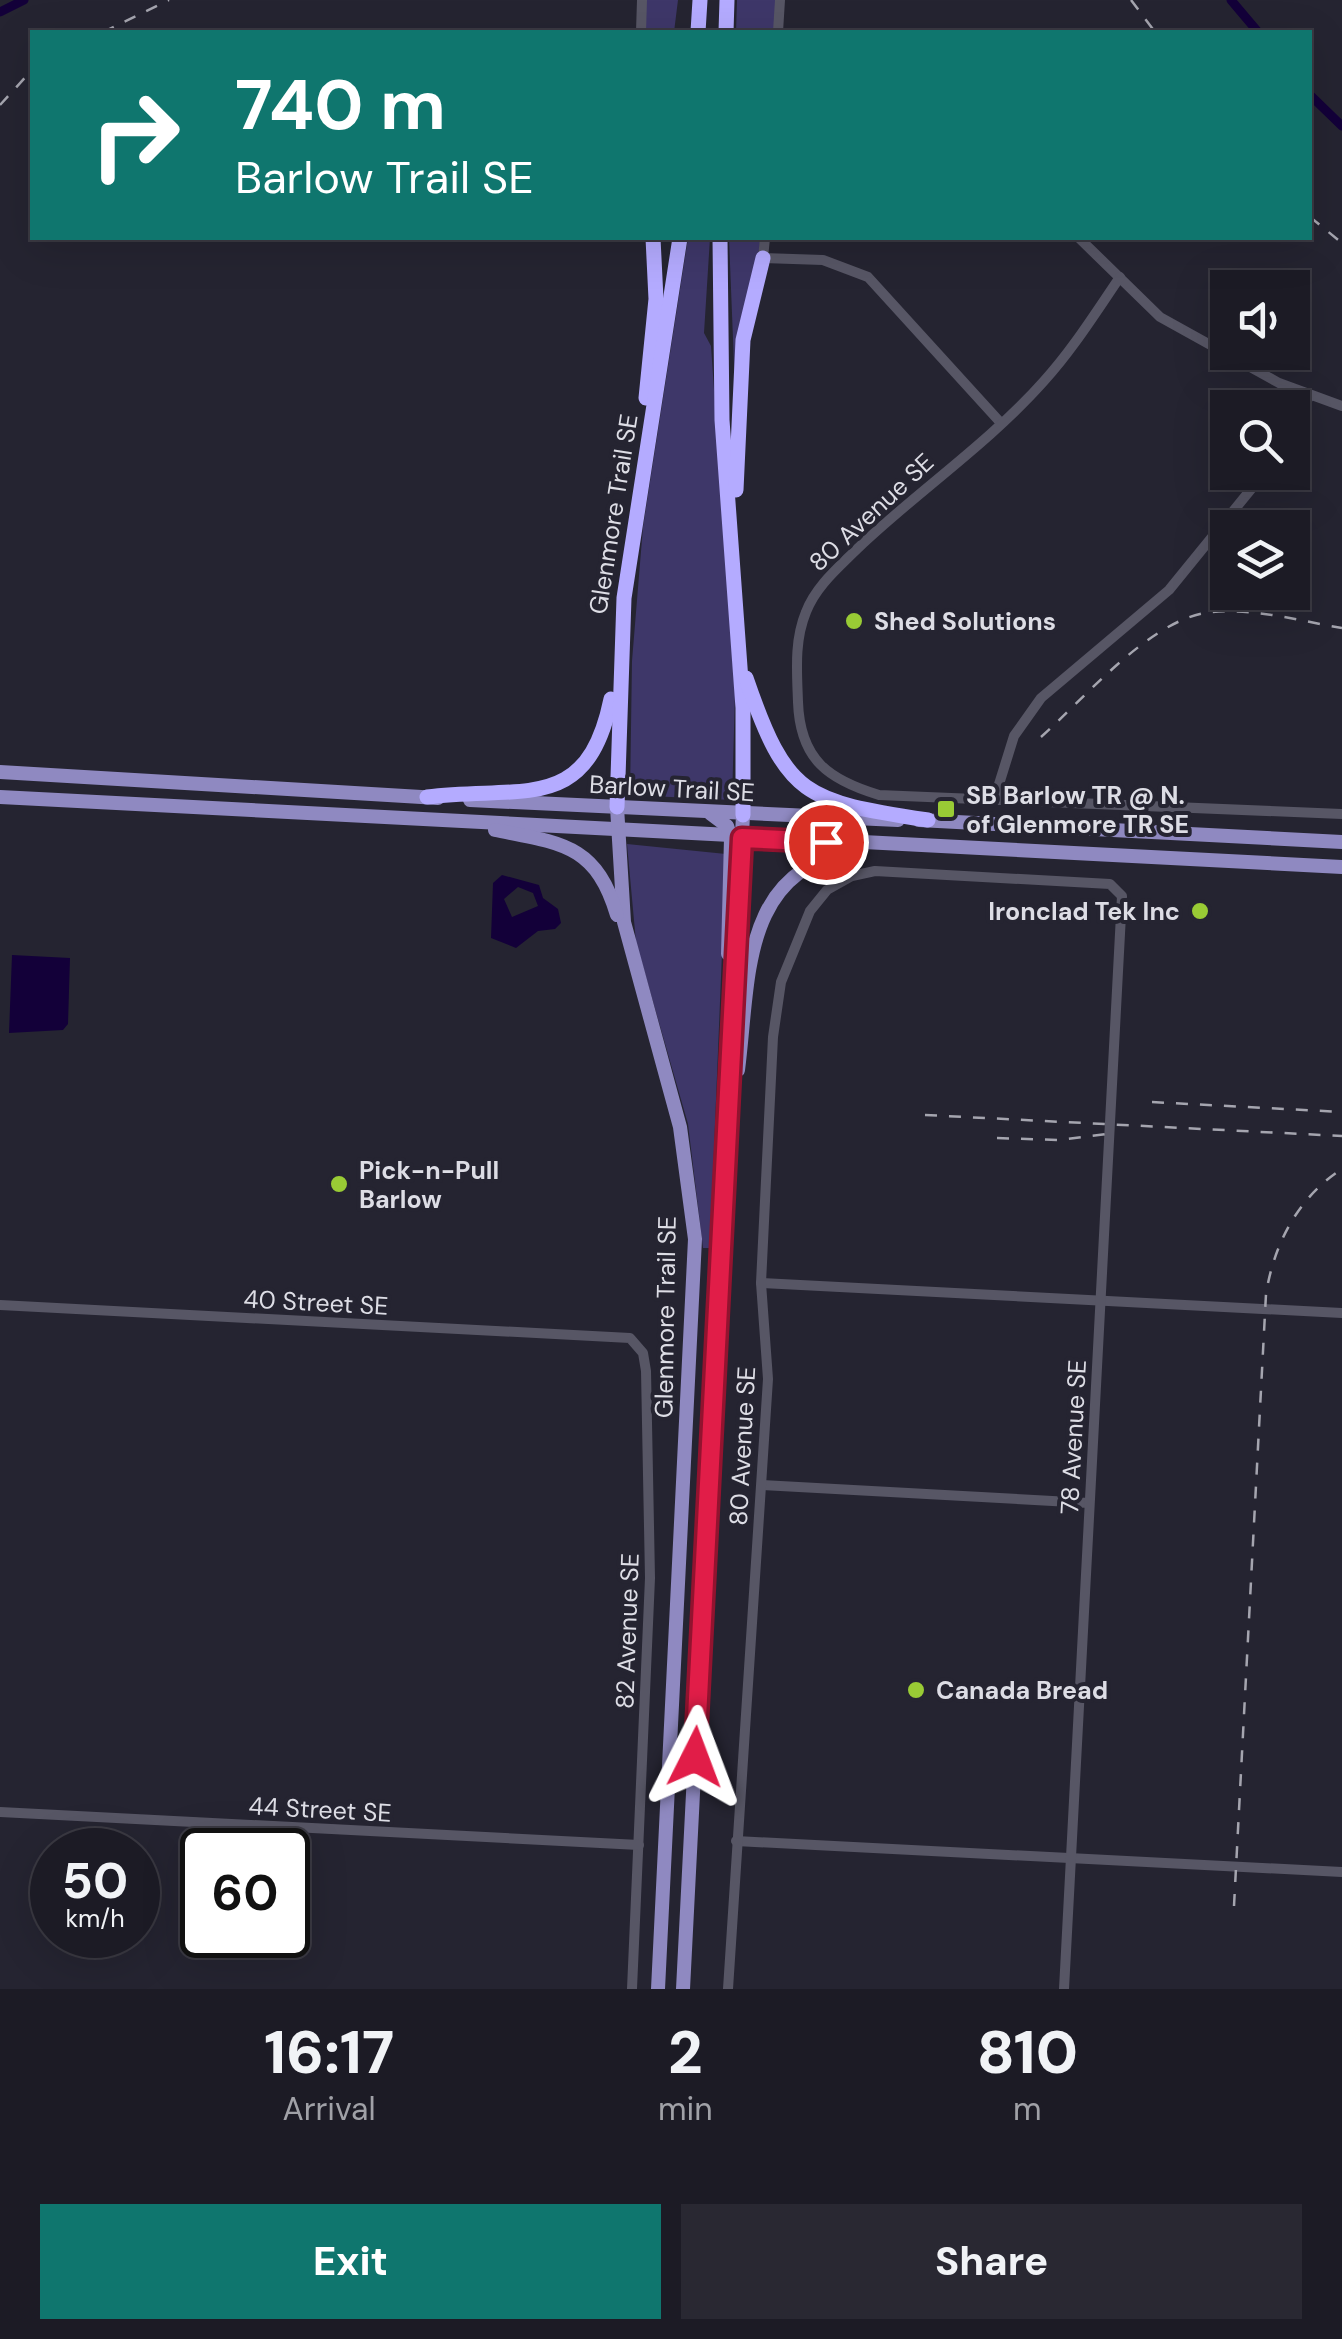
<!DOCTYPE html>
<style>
body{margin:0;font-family:"DM Sans",sans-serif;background:#292832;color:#f1f3f6;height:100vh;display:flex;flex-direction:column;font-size:38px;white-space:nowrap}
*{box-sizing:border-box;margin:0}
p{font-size:32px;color:#a0a1a7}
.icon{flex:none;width:55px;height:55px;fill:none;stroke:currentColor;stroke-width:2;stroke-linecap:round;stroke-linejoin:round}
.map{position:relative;height:1989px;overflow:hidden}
.drawer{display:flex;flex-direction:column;background:#1c1b25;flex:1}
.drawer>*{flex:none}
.hud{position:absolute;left:30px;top:30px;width:1282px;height:210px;border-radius:0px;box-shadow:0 10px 40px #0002,0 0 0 2px #3a3942;background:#0f766e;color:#fff;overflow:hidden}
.buttons{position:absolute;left:1210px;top:270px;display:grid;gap:20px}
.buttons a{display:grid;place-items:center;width:100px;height:100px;border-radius:0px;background:#1c1b25;box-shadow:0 10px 40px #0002,0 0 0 2px #3a3942;font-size:50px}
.speed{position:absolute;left:30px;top:1828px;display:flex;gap:20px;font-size:50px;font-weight:700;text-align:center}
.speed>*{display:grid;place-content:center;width:130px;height:130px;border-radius:50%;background:#1c1b25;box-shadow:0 10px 40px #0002,0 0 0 2px #3a3942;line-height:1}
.speed small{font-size:25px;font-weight:400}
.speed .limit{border:5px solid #111;border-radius:15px;background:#fff;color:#111}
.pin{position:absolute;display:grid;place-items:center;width:85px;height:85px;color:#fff;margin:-42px;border:5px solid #fff;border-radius:50%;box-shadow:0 2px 10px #0007}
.me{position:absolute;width:110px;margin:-55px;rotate:3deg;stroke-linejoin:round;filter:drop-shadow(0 0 8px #0008)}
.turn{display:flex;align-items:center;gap:35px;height:210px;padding:0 40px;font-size:45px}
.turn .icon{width:130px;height:130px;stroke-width:2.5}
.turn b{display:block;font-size:70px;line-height:85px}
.eta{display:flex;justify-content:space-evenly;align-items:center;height:170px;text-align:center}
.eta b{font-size:60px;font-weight:800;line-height:70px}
.primary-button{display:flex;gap:20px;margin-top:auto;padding:20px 40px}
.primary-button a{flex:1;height:115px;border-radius:0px;background:#0f766e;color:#fff;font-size:40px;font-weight:800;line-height:115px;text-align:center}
.primary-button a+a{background:#292832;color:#f1f3f6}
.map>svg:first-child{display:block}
</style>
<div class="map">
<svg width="1342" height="1989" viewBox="0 0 1342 1989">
<rect width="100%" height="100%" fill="#252431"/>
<g fill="#3e3769">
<path d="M646,0H678L674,32H645Z"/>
<path d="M737,0H776L774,32H736Z"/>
<path d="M688,238H710L704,333L711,346L735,695L732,800L630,795L632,661L643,527Z"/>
<path d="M729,238H761L735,389Z"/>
<path d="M627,844L726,854L710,1248H703L688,1124L636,942Z"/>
</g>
<g fill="#130039" fill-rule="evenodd">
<path d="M502,875L539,885L543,898L558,909L561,923L555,929L538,931L516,948L491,938L493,883ZM518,887L533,893L538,906L512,917L504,899Z"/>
<path d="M12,955L70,958L68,1024L63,1030L9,1033Z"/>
</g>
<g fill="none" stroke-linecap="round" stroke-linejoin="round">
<g stroke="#130039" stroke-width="9">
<path d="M1231,0L1258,32"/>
<path d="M0,12L24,0"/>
<path d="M1310,95L1342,126"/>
</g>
<g stroke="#575665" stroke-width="10">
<path d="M641,32L642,0"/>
<path d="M778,32L780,0"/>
<path d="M765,238L763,258L823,260L868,277L1000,422"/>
<path d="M1079,238L1160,317L1279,383L1342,406"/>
<path d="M1120,277C1096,312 1073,349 1044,381C989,443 918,491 858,548C838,568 816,586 806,612C794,641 797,672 798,702C800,760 829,780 879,795L1342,814"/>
<path d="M1292,426L1309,397"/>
<path d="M995,797L1014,736L1041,698L1169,590L1265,472"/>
<path d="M761,1283L1342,1313"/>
<path d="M0,1305L630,1338L643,1353L646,1371L650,1578L632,1989"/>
<path d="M762,1485L1089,1503"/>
<path d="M0,1812L639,1845"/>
<path d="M736,1841L1342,1872"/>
<path d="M728,1989L768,1379L761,1283L773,1037L781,982L810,911L827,890L852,876L875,871L1110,884L1122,896L1064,1989"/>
</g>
<g stroke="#8f89c1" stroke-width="14">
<path d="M0,772L438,798"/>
<path d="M0,797L1342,867"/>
<path d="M470,800L898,820"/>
<path d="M617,807L624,922L680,1127L695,1239L658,1989"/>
<path d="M711,814L727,826L731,838L728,954"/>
<path d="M919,820L1342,842"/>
<path d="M495,830C561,843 596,844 617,915"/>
<path d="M738,1070C750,976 740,870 858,849"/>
<path d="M683,1989L743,815"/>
</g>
<g stroke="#b4abff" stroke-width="15">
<path d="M698,32L700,0"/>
<path d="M726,32L727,0"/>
<path d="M720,238L722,420L743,708V815"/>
<path d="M646,398L656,299L653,238"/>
<path d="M736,490L743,340L763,258"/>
<path d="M746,678C787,798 805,801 928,820"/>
<path d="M427,797C523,785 587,815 611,699"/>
<path d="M617,807L624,598L680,238"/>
</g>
<g stroke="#a5a5af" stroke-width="2.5" stroke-dasharray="12 12" stroke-linecap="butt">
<path d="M1131,0L1155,32"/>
<path d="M103,32L169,0"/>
<path d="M0,105L32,70"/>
<path d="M1310,217L1342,243"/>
<path d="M1041,737C1085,698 1152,617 1212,612C1255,608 1300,621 1342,628"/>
<path d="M1152,1102L1342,1112"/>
<path d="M925,1115L1342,1136"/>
<path d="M997,1138L1060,1140L1106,1134"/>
<path d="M1234,1906L1266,1294C1274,1244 1298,1197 1342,1169"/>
</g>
</g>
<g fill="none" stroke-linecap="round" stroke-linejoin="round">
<g stroke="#92132f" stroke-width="25">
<path id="route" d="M695,1757L742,838L826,842"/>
</g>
<use href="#route" stroke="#e11d48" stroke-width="18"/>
</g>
<g fill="#99cb35" stroke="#252431" stroke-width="4">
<circle cx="854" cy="621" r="10"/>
<rect x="936" y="799" width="20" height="20" rx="5"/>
<circle cx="1200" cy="911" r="10"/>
<circle cx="339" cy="1184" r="10"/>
<circle cx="916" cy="1690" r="10"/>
</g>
<g text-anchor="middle" stroke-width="8" stroke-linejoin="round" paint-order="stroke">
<g font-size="25" fill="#dddde5" stroke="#252431">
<text transform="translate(871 512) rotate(-43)" y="9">80 Avenue SE</text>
<text transform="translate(613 514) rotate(-81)" y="9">Glenmore Trail SE</text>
<text transform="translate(672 788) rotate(3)" y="9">Barlow Trail SE</text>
<text transform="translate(316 1302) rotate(3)" y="9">40 Street SE</text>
<text transform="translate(665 1317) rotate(-89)" y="9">Glenmore Trail SE</text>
<text transform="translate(1073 1437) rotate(-87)" y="9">78 Avenue SE</text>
<text transform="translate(742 1446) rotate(-87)" y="9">80 Avenue SE</text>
<text transform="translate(627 1631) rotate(-88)" y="9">82 Avenue SE</text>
<text transform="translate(320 1809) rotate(3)" y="9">44 Street SE</text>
</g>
<g font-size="25" font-weight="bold" fill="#dddde5" stroke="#252431" text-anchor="start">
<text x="874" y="630">Shed Solutions</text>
<text x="966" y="804">SB Barlow TR @ N.<tspan x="966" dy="29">of Glenmore TR SE</tspan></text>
<text x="1180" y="920" text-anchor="end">Ironclad Tek Inc</text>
<text x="359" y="1179">Pick-n-Pull<tspan x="359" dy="29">Barlow</tspan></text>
<text x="936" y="1699">Canada Bread</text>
</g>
</g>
</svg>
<div class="buttons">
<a><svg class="icon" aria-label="sound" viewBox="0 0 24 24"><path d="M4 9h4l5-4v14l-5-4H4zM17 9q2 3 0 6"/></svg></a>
<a><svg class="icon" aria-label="search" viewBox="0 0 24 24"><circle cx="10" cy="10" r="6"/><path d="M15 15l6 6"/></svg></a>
<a><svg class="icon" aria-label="layers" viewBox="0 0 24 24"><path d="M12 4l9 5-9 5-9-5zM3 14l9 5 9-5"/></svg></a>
</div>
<div class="speed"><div>50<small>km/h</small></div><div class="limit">60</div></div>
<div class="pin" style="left:826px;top:842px;background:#d93025"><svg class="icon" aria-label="arrive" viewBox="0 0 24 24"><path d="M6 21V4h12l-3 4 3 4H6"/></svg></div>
<svg class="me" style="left:695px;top:1757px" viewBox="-20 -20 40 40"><path d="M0-17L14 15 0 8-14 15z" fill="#e11d48" stroke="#fff" stroke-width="4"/></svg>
<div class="hud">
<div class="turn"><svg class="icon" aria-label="right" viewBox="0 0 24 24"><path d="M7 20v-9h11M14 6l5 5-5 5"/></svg><div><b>740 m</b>Barlow Trail SE</div></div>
</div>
</div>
<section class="drawer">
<div class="eta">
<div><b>16:17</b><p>Arrival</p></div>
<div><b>2</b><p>min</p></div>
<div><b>810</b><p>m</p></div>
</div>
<div class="primary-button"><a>Exit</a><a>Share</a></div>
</section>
